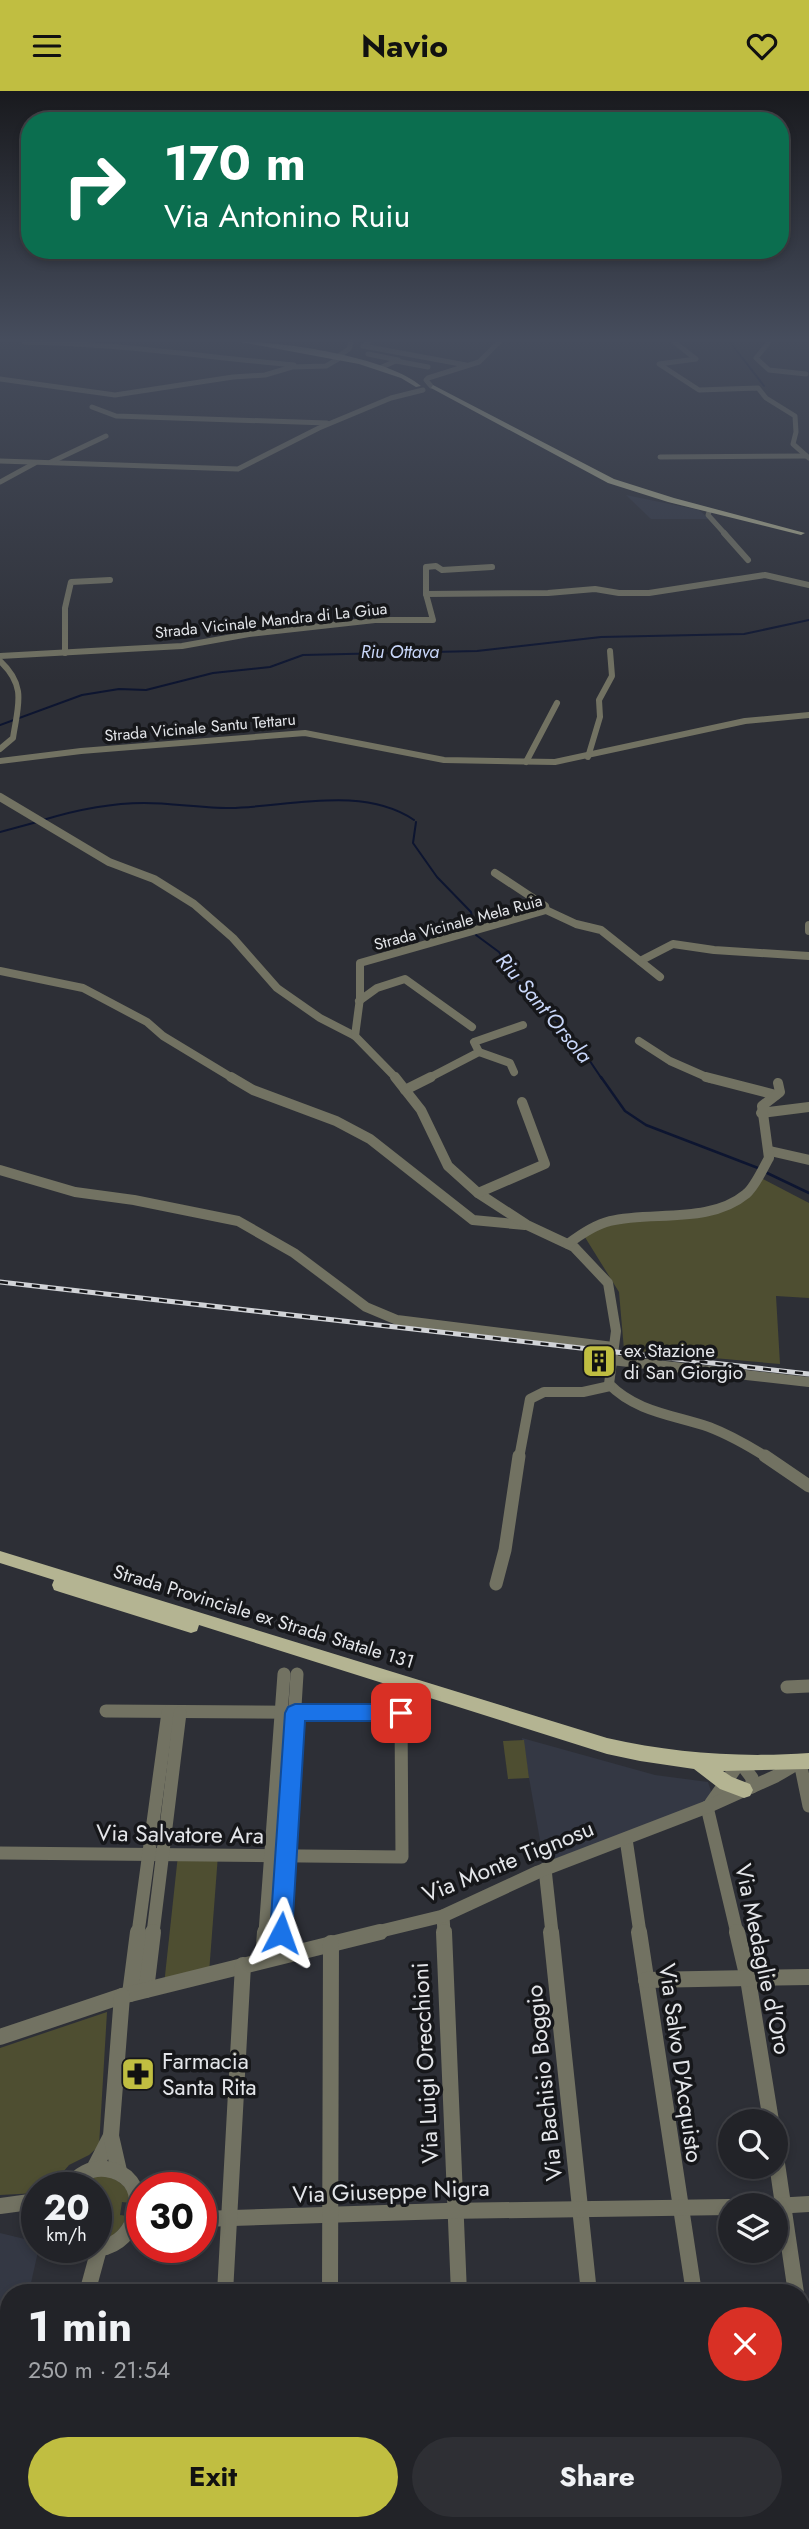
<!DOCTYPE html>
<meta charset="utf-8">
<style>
body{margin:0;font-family:Jost,sans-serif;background:#2e2f34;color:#f1f3f6;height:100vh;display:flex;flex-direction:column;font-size:26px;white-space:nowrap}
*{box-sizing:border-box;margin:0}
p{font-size:23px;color:#a2a4a8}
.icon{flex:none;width:38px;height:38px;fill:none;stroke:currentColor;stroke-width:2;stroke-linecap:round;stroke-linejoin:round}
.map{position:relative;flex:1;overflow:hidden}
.drawer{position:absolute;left:0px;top:2193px;width:810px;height:247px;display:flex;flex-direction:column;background:#222328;border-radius:28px 28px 0 0;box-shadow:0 4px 10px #0003,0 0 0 2px #3f4045}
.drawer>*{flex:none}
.guide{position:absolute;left:21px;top:21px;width:768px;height:147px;border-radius:28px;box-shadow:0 4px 10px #0003,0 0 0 2px #3f4045;background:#0b6e4f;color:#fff;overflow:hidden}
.controls{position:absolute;left:718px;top:2018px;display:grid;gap:14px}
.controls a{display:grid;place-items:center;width:70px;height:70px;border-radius:50%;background:#222328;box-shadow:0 4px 10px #0003,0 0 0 2px #3f4045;font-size:35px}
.speed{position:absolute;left:21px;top:2081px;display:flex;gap:14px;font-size:35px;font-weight:700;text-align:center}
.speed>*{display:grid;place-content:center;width:91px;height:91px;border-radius:50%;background:#222328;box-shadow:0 4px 10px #0003,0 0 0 2px #3f4045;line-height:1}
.speed small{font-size:18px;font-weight:400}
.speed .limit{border:10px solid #d22;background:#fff;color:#111}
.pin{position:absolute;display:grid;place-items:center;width:60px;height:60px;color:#fff;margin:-30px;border-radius:14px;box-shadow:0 4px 10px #0006}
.me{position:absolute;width:77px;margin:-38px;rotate:4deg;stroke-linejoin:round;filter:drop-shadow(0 0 5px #0008)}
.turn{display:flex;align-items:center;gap:24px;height:147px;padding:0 28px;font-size:32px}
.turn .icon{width:91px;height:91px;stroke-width:2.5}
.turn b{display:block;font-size:49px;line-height:60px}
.round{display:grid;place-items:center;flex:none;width:74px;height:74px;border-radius:37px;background:#2e2f34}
.head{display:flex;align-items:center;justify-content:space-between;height:119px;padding:0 28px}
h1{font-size:42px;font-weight:700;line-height:52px}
.action{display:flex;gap:14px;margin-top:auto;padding:14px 28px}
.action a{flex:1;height:80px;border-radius:42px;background:#c0be41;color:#111;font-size:28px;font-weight:700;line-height:80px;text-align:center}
.action a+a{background:#2e2f34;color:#f1f3f6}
header{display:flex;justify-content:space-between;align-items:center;height:91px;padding:0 28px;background:#c0be41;color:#111;font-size:32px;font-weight:700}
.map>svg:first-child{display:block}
</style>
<header><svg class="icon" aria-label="menu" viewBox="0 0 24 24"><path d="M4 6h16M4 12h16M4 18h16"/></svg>Navio<svg class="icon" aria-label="heart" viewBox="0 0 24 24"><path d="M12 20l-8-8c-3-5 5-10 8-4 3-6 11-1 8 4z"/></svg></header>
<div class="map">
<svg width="809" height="2438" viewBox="0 0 809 2438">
<rect width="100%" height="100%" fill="#2d2f36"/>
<g fill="#343844">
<path d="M626,404L699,419L709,428H651Z"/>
<path d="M522,1647L655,1684L708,1691L714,1709L544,1772Z"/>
<path d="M0,2142L37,2151L39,2156L29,2201L9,2202V2254L0,2251Z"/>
</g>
<g fill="#4e4e31">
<path d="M761,1087L809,1112V1207L776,1205L780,1273L624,1259L619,1201L583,1143L592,1138L664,1123L725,1119Z"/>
<path d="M524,1649L529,1687L508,1688L503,1650Z"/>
<path d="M178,1764H218L209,1882L164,1894Z"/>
<path d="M107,1921L99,2055L89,2064L69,2074L51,2095L37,2096V2102L0,2104V1957Z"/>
<path d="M102,2084C117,2087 129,2095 131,2112L122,2111L120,2124L128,2125C120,2138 112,2150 96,2151V2096H79L90,2087Z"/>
</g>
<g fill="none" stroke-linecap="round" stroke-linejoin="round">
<g stroke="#0d1530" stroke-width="2">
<path d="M730,251L764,295"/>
<path d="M0,634L82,604L119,598L146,599L213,582L270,576L303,564L477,560L601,546L744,543L809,529"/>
<path d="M43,729C76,719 109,712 144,712C172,712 201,717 230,717C288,716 362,694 414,729"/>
<path d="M416,731L413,752L437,786L471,821L476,844L499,861L520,894L575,948L602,988"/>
<path d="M0,741L37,731"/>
</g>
<g stroke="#0d1530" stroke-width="2.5">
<path d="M601,986L625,1020L646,1034L758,1077"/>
<path d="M765,1081L809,1102"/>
</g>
<g stroke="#727262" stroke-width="5">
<path d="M24,251C114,252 204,266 294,274"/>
<path d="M369,251L363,255L466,274"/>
<path d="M674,251L696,268L659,273L699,299L758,297L766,307L795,325L796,341L793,353L809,367"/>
<path d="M769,251L756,267L769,279L806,283"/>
<path d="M368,263L398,269L382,276"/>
<path d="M337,266L349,258L351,251"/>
<path d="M396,270L428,276"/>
<path d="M0,288L115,304L233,286L265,284L292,276L326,275L338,268"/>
<path d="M431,295L426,289L428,287L479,271L499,251"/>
<path d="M92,316L116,325L327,332"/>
<path d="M660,366L806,365"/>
<path d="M0,370L238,378L319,337L391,307L423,299"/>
<path d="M51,371L106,345"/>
<path d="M0,391L35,372"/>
<path d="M709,421L708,424L726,444"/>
</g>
<g stroke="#727262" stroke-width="6">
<path d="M724,442L748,469"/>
<path d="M426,503L548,502L595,498L619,502H649L765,484L809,494"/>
<path d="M65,562V517L71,491L110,489"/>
<path d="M0,565L182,555L249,543L375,529H433L426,503V476L436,475L442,479L492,476"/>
<path d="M0,570C27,595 18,614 13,647L0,658"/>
<path d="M588,666L600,626L599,609L612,585L610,560"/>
<path d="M0,670L81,660L305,642L444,669L555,671L745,630L809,624"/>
<path d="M526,671L557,612"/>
</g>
<g stroke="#727262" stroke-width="8">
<path d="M0,706L109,771L154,788L194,813L233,847L277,897L320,927L355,945L397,988"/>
<path d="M495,782L545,815L546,819"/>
<path d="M809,834V840"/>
<path d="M640,870L673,853L714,859L809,865"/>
<path d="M0,880L83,897L147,931L163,945L234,988"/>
<path d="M359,910L377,897L405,888L472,936"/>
<path d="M355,945L360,907V872L546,819L576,833L601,839L660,886"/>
<path d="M639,950L670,970L711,988"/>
<path d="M479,961L510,972L514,981"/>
<path d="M427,988L479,961L474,951L523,934"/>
</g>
<g stroke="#727262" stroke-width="10">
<path d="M231,986L253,999L336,1030L370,1048L473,1129L525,1134"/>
<path d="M395,986L421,1019L448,1075L478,1102L527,1134L574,1156L608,1192L616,1240L609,1293C636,1321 674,1324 709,1336C730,1344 749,1355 768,1367"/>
<path d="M706,986L776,1004"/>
<path d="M405,999L431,986"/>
<path d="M761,1022L809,1016"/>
<path d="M770,1060L809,1069"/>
<path d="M0,1079L75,1101L134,1109L238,1130L294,1162L366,1216L397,1229L613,1256"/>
<path d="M478,1102L545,1073L522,1011"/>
<path d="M568,1153C581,1143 594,1134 610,1130C653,1120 710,1133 746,1103C755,1096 763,1077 769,1067L762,1015L780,1001L778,992"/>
<path d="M611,1269L809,1291"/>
<path d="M519,1367L530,1308L544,1301H583L610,1295"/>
</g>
<g stroke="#727262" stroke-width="13">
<path d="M765,1365L809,1395"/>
<path d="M496,1493L505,1459L519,1365"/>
<path d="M787,1596L809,1595"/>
<path d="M711,1712L740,1671L752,1687V1696"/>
<path d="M707,1716L737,1842"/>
<path d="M626,1748L640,1842"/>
<path d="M0,1762L402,1766L401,1622L106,1620"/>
<path d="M545,1778L552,1842"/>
<path d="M443,1825L444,1842"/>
<path d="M138,1842L168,1621"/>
<path d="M153,1842L180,1622"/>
<path d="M265,1842L284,1583"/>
<path d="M281,1842L297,1583"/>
<path d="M373,1842L443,1825L538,1781L707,1716L776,1685L800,1671L809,1715"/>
</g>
<g stroke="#727262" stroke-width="16">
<path d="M444,1841L459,2202"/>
<path d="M551,1841L589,2202"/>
<path d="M639,1841L694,2202"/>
<path d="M737,1841L748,1888L771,2030"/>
<path d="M280,1864L281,1841"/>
<path d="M263,1869L265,1841"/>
<path d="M646,1889L809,1886"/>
<path d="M146,1899L153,1841"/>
<path d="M130,1903L138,1841"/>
<path d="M0,1946L122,1905L380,1841"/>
<path d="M775,2059L796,2202"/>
<path d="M94,2078L111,2045"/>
<path d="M119,2080L111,2045L122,1905"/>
<path d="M69,2096C78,2084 91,2076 106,2078C152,2084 143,2144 106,2156C99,2158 91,2156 84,2156"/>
<path d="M0,2115L37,2110"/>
<path d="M775,2115L809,2113"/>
<path d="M201,2128L446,2120L730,2116"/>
<path d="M87,2202L99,2158"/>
<path d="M225,2202L243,1874"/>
<path d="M330,2202L331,1852"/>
<path d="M802,2247L809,2298"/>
<path d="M802,2419H809"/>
<path d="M210,2431V2438"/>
<path d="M328,2431V2438"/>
<path d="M24,2438L26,2431"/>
<path d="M431,2438L432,2431"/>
<path d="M587,2438L628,2431"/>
</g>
<g fill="#b4b492" fill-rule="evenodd">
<path d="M241,251C286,251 386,266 421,295L416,296L401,287L359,273Z"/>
<path d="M433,294L614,388L674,407L805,442L801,444L668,411L608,392L431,297Z"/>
<path d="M0,1460L607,1647C674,1662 740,1667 809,1662V1678L723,1680L732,1686L750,1693L753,1699L750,1705L744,1707L720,1698L694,1678L640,1670L607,1663L199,1534L197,1540L191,1542L60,1501L54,1499L52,1494L54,1489L0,1472Z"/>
</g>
<g stroke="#d1d3d7" stroke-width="5">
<path id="rail" d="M0,1191L809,1283"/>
</g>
<use href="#rail" stroke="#16171a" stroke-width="2.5" stroke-dasharray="8" stroke-linecap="butt"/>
</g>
<linearGradient id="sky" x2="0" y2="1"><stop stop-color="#191a1e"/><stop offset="0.42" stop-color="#464d5d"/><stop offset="1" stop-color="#464d5d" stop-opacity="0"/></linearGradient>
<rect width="809" height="592" fill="url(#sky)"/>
<path fill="#1a73e8" stroke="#114b97" stroke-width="2" d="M295,1613H401L408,1616L411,1622L408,1628L401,1630H305L292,1842L289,1849L281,1852L274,1849L270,1842L285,1622L288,1616Z"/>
<defs>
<g id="building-square" transform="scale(1.75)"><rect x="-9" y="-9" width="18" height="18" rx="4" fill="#c0be41" stroke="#16171a"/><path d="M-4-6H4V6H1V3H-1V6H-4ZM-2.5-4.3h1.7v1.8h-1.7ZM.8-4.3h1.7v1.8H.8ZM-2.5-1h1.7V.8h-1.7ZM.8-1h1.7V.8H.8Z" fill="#111"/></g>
<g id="pharmacy-square" transform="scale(1.75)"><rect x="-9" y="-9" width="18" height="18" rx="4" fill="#c0be41" stroke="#16171a"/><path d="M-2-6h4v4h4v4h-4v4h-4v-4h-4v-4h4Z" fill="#111"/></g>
</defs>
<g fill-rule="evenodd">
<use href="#building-square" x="599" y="1270"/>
<use href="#pharmacy-square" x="138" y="1983"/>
</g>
<g text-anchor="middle" stroke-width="7" stroke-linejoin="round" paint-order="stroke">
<g font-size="16" fill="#e4e6ea" stroke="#16171a">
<text transform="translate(271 529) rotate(-6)" y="6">Strada Vicinale Mandra di La Giua</text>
<text transform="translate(200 636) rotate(-5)" y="6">Strada Vicinale Santu Tettaru</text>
<text transform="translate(458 831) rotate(-15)" y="6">Strada Vicinale Mela Ruia</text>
</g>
<g font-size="18" font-style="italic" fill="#c9d7fa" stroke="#16171a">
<text x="400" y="567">Riu Ottava</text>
</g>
<g font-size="19" fill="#e4e6ea" stroke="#16171a" text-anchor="start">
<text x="624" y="1266">ex Stazione<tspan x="624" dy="22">di San Giorgio</tspan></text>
</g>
<g font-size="19" fill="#e4e6ea" stroke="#16171a">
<text transform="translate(264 1525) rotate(17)" y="7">Strada Provinciale ex Strada Statale 131</text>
</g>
<g font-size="21" font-style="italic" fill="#c9d7fa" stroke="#16171a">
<text transform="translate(544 917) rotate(50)" y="7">Riu Sant'Orsola</text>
</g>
<g font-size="23" fill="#e4e6ea" stroke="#16171a">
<text transform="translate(180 1743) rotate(1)" y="8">Via Salvatore Ara</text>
<text transform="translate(508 1770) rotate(-22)" y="8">Via Monte Tignosu</text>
<text transform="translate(763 1868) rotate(78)" y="8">Via Medaglie d'Oro</text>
<text transform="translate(425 1972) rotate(-93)" y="8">Via Luigi Orecchioni</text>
<text transform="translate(681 1972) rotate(82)" y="8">Via Salvo D'Acquisto</text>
<text transform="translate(544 1992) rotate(-96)" y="8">Via Bachisio Boggio</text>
<text transform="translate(391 2100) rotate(-2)" y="8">Via Giuseppe Nigra</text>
</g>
<g font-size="23" fill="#e4e6ea" stroke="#16171a" text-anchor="start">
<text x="162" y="1978">Farmacia<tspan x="162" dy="26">Santa Rita</tspan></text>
</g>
</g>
</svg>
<div class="controls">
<a><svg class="icon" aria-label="search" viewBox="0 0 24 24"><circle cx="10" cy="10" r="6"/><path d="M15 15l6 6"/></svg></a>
<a><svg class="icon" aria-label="layers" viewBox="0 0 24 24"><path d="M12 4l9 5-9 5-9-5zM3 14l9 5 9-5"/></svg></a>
</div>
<div class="speed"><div>20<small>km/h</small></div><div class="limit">30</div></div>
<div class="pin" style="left:401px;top:1622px;background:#d93025"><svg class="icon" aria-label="arrive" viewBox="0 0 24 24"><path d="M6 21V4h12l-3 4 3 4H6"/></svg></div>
<svg class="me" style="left:281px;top:1842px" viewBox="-20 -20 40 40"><path d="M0-17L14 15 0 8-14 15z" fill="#1a73e8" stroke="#fff" stroke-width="4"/></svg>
<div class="guide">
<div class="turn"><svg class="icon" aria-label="right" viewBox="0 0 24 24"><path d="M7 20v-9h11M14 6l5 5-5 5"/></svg><div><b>170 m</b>Via Antonino Ruiu</div></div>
</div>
<section class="drawer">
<div class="head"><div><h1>1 min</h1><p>250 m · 21:54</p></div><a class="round" style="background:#d93025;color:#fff"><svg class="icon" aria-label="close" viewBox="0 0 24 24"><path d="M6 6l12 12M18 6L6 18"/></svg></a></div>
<div class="action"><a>Exit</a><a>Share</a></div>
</section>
</div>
